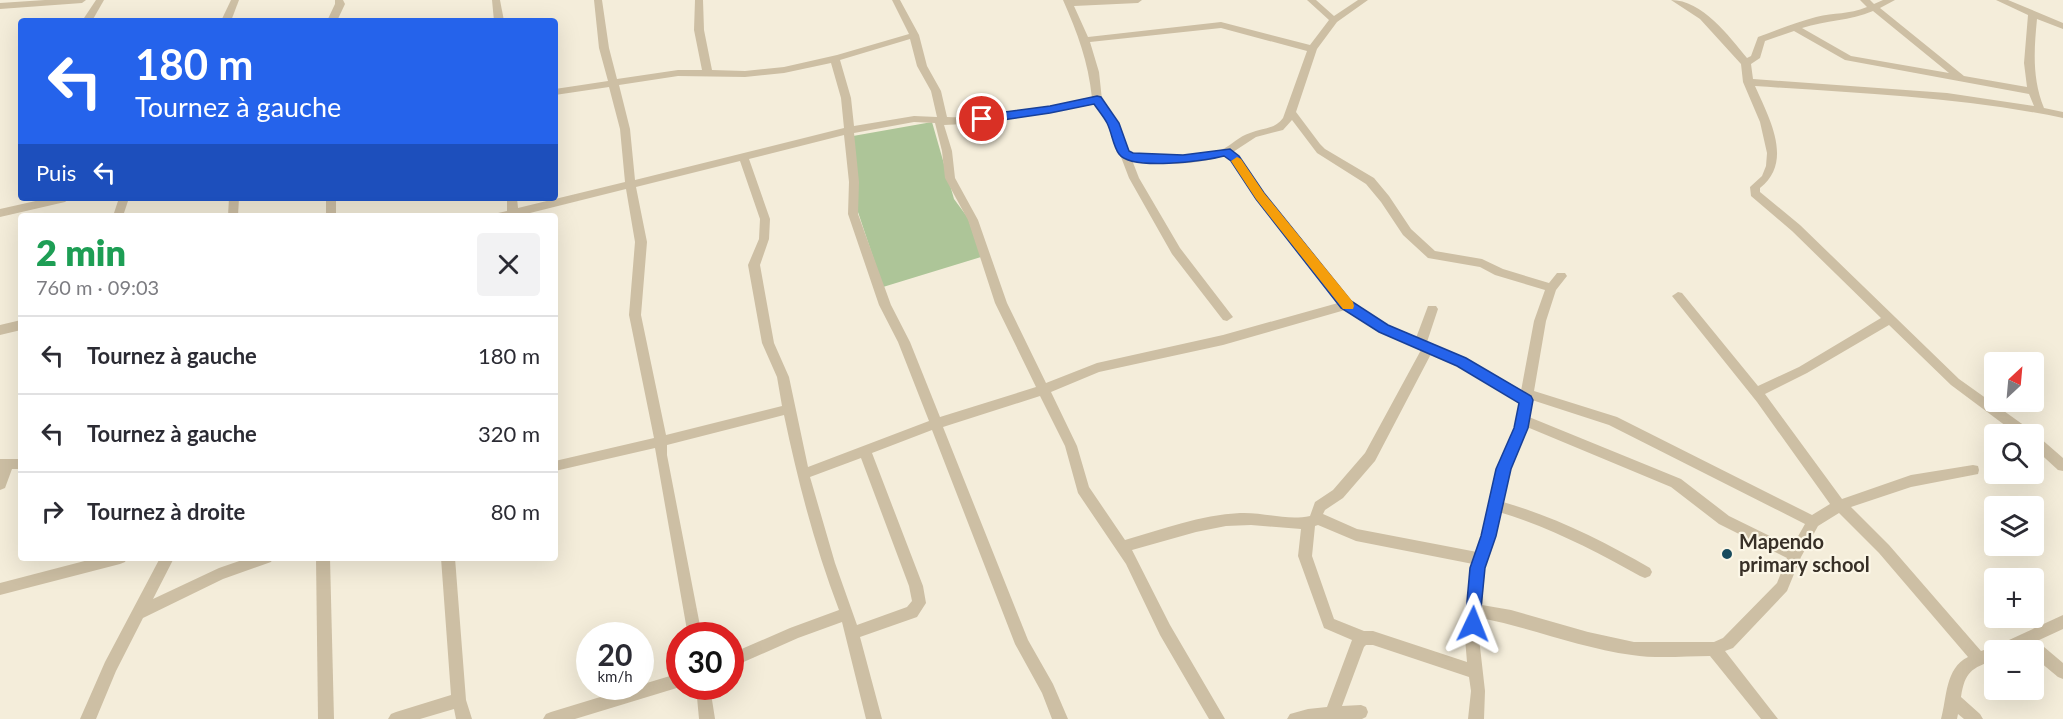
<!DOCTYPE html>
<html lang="fr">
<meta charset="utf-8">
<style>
body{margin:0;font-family:Lato,sans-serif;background:#f2f2f3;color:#2b2b33;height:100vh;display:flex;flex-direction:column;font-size:22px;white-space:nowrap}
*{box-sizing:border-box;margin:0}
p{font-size:20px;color:#7c7c81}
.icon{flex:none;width:33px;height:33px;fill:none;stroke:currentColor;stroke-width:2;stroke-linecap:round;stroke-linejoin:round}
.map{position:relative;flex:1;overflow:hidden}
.panel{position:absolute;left:18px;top:213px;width:540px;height:348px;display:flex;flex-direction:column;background:#fff;border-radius:6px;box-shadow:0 6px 24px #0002}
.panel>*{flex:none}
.banner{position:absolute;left:18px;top:18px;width:540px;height:183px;border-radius:6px;box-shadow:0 6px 24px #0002;background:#2563eb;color:#fff;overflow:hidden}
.needle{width:39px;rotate:26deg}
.buttons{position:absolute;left:1984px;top:352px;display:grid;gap:12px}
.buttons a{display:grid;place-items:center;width:60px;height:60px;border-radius:6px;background:#fff;box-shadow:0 6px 24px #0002;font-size:30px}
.speed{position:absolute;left:576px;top:622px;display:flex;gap:12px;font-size:30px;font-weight:700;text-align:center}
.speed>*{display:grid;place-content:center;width:78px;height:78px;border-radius:50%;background:#fff;box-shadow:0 6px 24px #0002;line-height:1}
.speed small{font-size:15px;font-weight:400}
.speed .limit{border:9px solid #d22;background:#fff;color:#111}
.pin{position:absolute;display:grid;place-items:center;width:51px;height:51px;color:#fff;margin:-26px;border:3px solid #fff;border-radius:50%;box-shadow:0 2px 6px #0007}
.me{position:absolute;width:66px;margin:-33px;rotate:2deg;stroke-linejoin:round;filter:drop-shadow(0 0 4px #0008)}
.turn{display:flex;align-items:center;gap:21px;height:126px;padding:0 18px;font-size:27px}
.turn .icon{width:78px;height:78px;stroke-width:2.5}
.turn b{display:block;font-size:42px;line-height:51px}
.then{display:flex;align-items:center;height:57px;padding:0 18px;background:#0003;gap:12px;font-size:22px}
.round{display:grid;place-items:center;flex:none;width:63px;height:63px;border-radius:6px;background:#f2f2f3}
.summary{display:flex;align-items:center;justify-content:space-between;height:102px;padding:0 18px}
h1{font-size:36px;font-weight:800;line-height:45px;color:#1e9e55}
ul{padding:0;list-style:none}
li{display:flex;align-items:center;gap:18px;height:78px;padding:0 18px;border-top:2px solid #e1e1e2}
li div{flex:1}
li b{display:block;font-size:22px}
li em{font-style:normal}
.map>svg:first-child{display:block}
</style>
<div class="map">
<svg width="2063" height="719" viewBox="0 0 2063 719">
<rect width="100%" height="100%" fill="#f4edda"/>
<path fill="#adc598" d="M932,122L954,199L968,218L981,257L883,287L856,206L853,136Z"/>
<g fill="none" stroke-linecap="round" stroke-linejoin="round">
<g fill="#cdbfa4" fill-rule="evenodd">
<path d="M45,0H86L82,3L0,9V3Z"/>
<path d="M96,0H104L92,21H82Z"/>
<path d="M231,0H239L231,21H221Z"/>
<path d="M335,0H343L345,4L337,21H327L335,4Z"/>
<path d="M492,0H500L504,21H494Z"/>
<path d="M594,0H602L609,48L617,79L678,70H702L694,30L695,0H703L704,30L712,70L745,71L784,67L837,55L909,34L892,0H900L919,35L927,66L941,91L947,117C995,119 1045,108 1092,98C1088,61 1078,34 1063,0H1142L1138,3L1074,6L1088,37L1221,22L1310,45L1329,20L1307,0H1316L1334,16L1358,0H1368L1337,22L1317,49L1296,112L1320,144L1325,149L1374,178L1389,196L1411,229L1435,251L1482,259L1503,269L1549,283L1557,273H1565L1567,276L1556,290L1546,321L1534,391L1617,417L1812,515L1830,504L1757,402L1672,296L1678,292L1682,293L1758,386L1799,367L1881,318L1792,231L1751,196L1750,187L1762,176L1766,166L1767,153L1760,122L1743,82L1741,64L1700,19L1671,0C1702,0 1729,36 1747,58L1751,56L1758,37C1777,30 1797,22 1816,17C1835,12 1848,15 1867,7L1860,0H1870L1874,4L1883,0H1895L1880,8L1964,76L2027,87L2024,63L2028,15L1996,0H2008L2063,23V29L2037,19C2034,50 2032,78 2044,108L2063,112V118C1961,97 1859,93 1755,86C1769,118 1794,161 1760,188V192L1800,225L1959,379L2032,431L2063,458V471L2058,470L2034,448V435H2018L1951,385L1889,325L1807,373L1765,394L1842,499L1911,475L1973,465L1978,466L1979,470L1978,474L1973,475L1911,487L1851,507L1889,545L1981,651L1996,646L2063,615V629L2037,641L2063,663V679L2058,677L2034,657V651H2027L2023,648L2016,651H1995V660C1971,668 1965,672 1961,697L1980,714L1983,719H1964L1958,714L1957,719H1941C1947,698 1945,668 1968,657L1879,553L1839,513L1818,526L1801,557L1787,591L1733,648L1725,651L1778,719H1761L1710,656C1685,656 1657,659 1632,655C1581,648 1532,628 1481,618L1479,638L1485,691L1484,719H1468L1471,691L1469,677L1373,645H1366L1364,647L1342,706L1361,705L1366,707L1368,712L1366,717L1362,719H1287L1290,714L1308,709L1327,707L1352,640L1324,628L1298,556L1301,529L1251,525L1226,526L1196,532L1132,550L1170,625L1225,719H1209L1160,635L1126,564L1078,493L1065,446L1040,396L943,427L1028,640L1053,684L1068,719H1052L1042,693L1015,644L932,430L872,453L923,586L926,603L917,617L860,637L882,719H866L842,622L798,638L730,668V654L790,628L839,610C815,547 798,482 784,415L667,445V455L702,636H688L655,448L555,471V461L654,438L629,315L635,242L626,189L518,216H497L498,213L507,211V198H517L518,208L625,182L620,129L609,87L555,95V89L608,81L599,48ZM1873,11L1949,73L1851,56L1802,28C1826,20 1850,21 1873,11ZM1221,28L1307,51L1283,118C1274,130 1262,128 1250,133C1239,136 1232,145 1221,150C1197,159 1153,160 1129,151L1118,123L1102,100L1099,72L1090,42ZM1794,31L1845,60L2029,94L2034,106L1947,93L1753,79L1751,64L1760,58L1765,41ZM910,39L917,66L931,91L937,117L914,116L854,126L851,98L840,60ZM831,63L841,98L844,128L635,180L630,129L619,85L678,76L745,77L784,73ZM1095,104L1108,123L1129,178L1172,254L1223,320L1227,321L1233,317L1180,248L1139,178L1132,160C1162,166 1195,165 1224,156L1231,160L1256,199L1338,303L1223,335L1097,363L1046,383L1007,303L978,220L955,178L952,151L944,125L965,124L1050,113ZM1292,120L1317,153L1366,184L1381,202L1403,235L1428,258L1480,267L1495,275L1545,290L1534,321L1521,391L1465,359L1427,342L1438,309L1436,306H1428L1416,338L1387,326L1350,302L1264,193L1239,156L1233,152L1256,137L1283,130ZM914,122L935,123L942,151L945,178L968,220L995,303L1036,387L940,417L910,342L891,305L858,214L859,182L854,133ZM844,135L849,182L848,214L879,305L898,342L929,421L808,467L789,377L774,343L760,265L769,239L770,219L749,159ZM740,161L760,219L759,239L748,265L762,343L777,377L782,406L666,435L641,315L647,242L636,187ZM1345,310L1379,332L1421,350L1365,453L1333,490L1315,502L1310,516C1286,521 1264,512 1240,513C1200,515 1163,529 1125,540L1089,487L1077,446L1051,392L1099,372L1223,345ZM1431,354L1457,365L1519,402L1515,428L1501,457L1477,552L1357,529L1323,514L1325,510L1343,498L1375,461ZM1532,400L1609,425L1805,524L1792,547L1729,516L1681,479L1529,417ZM1527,427L1671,487L1719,524L1787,558L1777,583L1723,638L1714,642H1634L1588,632L1511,610L1482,605L1485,568L1496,536L1499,512C1549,527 1595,551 1640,576L1645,578L1650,576L1652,572L1650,568C1603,541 1555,517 1503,502L1513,457ZM861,458L909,586L912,601L907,607L857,625L835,563L810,477ZM1318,525L1356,541L1473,564L1465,638L1467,662L1373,631H1364L1334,619L1312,556L1315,526Z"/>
<path d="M49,198H70L65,202L0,217V209Z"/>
<path d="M119,198H129L123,216H113Z"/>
<path d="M229,198H239L238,216H228Z"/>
<rect x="326" y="198" width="10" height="18"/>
<path d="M21,320V330L0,335V325Z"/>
<path d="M0,459H21V469H12L5,488L0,490Z"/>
<path d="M96,558H127L125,562L120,564L0,595V583Z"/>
<path d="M160,558H174L153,599L219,568L248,558H273L271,562L223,579L143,618L116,671L96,719H80L105,662Z"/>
<path d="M316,558H330L334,719H318Z"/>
<path d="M441,558H455L466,700L472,719H456L454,709L420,719H388L391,714L396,712L451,695Z"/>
<path d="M680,673V687L575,719H543L546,714L551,712L633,687H640V685Z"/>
<path d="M696,687H710L715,719H699Z"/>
</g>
</g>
<path fill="#2563eb" stroke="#184099" stroke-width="1.5" d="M1097,96L1101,97L1119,123L1129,151L1133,153L1183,155L1230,149L1239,156L1264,193L1351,301L1388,325L1466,358L1531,396L1533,400L1528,428L1511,469L1496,536L1485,568L1479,629L1473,631L1467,629L1465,624L1470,568L1481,536L1496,469L1514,428L1519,403L1457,366L1379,332L1341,308L1256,199L1231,161L1224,156C1205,161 1131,171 1119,154C1113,146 1112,133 1107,123C1104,117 1098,110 1094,104L1050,113L982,123L976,119L982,115L1050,106Z"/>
<path fill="#f59e0b" d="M1237,157L1241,159L1264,193L1353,302L1354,306L1353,309H1343L1256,199L1231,161Z"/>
<circle fill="#184b5e" stroke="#fbf6e6" stroke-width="2" cx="1727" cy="554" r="6"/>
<g text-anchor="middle" stroke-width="4.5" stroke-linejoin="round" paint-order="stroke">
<g font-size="20" font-weight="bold" fill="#383027" stroke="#fbf6e6" text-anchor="start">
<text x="1739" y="549">Mapendo<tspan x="1739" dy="23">primary school</tspan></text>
</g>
</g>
</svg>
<div class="buttons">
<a><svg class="needle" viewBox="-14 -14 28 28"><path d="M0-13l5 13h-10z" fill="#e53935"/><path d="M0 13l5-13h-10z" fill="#7c7c81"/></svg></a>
<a><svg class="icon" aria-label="search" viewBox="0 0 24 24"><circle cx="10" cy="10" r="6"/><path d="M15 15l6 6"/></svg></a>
<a><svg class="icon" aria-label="layers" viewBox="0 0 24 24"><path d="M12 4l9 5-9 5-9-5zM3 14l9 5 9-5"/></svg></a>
<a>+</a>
<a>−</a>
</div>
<div class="speed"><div>20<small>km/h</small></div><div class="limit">30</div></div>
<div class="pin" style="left:982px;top:119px;background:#d93025"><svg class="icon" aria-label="arrive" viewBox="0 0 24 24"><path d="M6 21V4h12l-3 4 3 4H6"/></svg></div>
<svg class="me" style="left:1473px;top:624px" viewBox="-20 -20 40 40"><path d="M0-17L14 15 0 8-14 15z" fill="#2563eb" stroke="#fff" stroke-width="4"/></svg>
<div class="banner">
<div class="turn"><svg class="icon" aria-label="left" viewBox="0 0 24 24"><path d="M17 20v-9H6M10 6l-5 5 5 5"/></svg><div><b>180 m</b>Tournez à gauche</div></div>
<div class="then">Puis<svg class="icon" aria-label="left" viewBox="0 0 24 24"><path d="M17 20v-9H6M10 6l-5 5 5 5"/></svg></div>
</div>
<section class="panel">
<div class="summary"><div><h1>2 min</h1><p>760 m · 09:03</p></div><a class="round"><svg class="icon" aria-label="close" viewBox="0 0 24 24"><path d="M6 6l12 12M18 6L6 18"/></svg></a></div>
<ul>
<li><svg class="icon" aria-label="left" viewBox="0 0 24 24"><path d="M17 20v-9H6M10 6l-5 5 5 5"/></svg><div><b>Tournez à gauche</b></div><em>180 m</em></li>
<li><svg class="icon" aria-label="left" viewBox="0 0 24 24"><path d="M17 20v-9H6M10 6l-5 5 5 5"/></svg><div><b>Tournez à gauche</b></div><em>320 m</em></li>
<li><svg class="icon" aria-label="right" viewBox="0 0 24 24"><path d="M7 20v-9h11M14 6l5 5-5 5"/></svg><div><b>Tournez à droite</b></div><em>80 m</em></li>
</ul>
</section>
</div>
